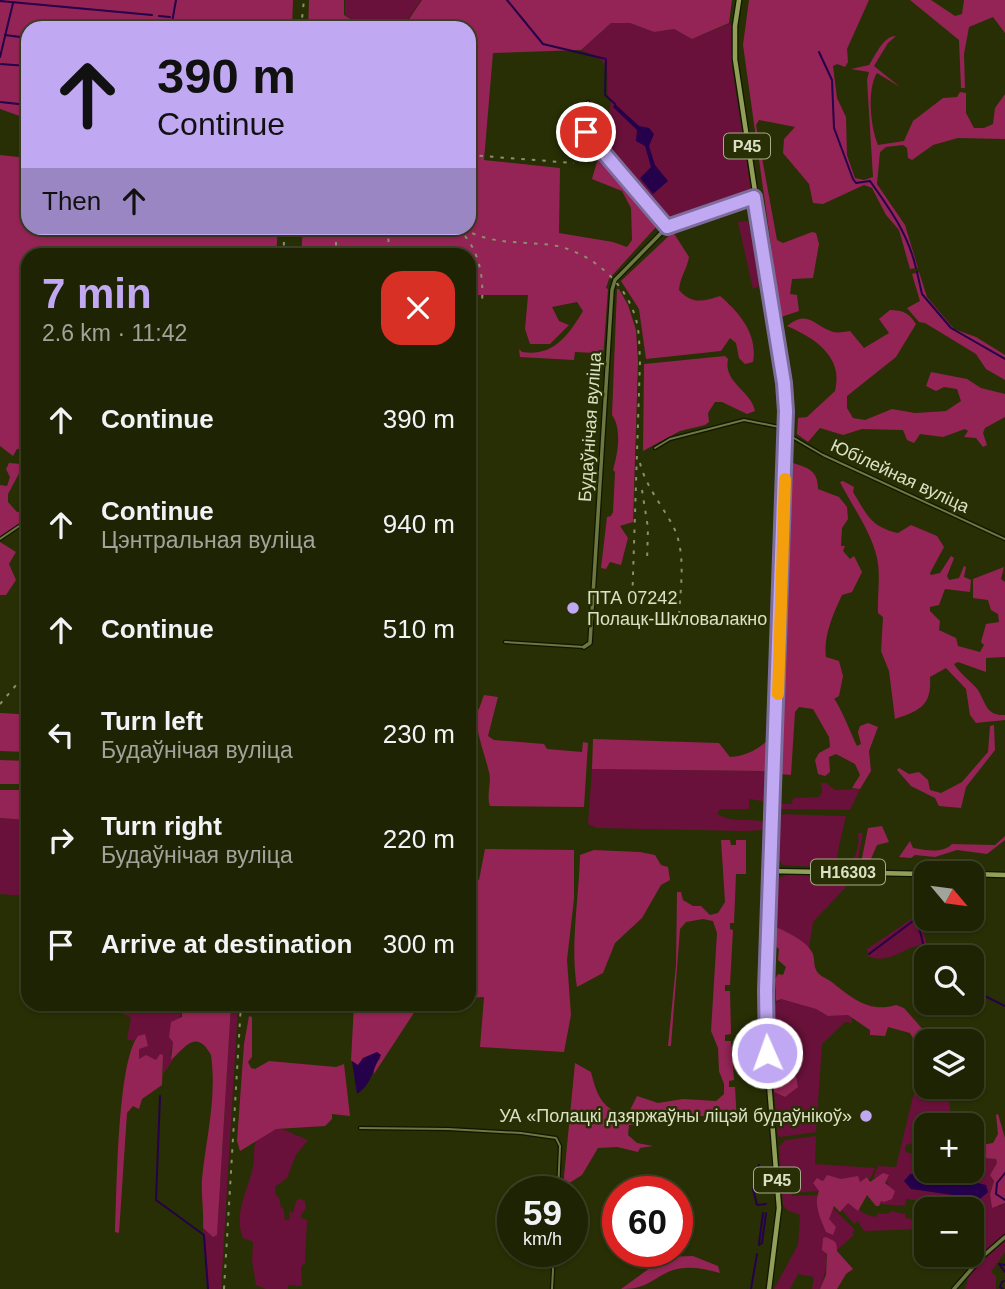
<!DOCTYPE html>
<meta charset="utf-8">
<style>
body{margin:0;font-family:Arial,sans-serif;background:#262b0d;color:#f1f3f6;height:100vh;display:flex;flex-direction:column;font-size:26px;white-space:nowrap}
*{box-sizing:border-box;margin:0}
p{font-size:23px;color:#a1a49a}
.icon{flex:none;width:38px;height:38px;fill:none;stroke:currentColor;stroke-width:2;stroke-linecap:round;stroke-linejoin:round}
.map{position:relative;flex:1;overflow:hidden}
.details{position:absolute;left:21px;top:248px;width:455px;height:763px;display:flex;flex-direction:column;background:#1e2303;border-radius:21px;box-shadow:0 2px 5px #0004,0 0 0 2px #3c4025}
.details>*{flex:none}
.guide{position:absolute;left:21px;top:21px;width:455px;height:214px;border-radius:21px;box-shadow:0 2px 5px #0004,0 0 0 2px #3c4025;background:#c0a8f3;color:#111;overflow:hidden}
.needle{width:46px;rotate:119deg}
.controls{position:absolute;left:914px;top:861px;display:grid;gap:14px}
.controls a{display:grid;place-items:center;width:70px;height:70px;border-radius:14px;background:#1e2303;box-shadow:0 2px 5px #0004,0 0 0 2px #3c4025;font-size:35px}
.speed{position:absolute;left:497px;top:1176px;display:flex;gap:14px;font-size:35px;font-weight:700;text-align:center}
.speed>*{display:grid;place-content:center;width:91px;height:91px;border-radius:50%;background:#1e2303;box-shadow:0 2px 5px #0004,0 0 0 2px #3c4025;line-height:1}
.speed small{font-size:18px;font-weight:400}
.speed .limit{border:10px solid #d22;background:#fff;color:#111}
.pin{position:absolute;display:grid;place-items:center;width:60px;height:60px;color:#fff;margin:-30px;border:4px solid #fff;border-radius:50%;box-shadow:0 2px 7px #0007}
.me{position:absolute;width:77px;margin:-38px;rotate:358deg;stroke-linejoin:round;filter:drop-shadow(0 0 5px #0008)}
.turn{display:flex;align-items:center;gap:24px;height:147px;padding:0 21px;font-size:32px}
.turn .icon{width:91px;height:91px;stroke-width:2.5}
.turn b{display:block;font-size:49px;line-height:60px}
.then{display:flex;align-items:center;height:66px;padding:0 21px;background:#0003;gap:14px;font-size:26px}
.round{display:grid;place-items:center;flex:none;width:74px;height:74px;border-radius:21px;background:#262b0d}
.overview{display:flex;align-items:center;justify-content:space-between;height:119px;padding:0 21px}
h1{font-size:42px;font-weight:700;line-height:52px;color:#c0a8f3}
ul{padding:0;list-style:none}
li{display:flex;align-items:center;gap:21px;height:105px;padding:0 21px}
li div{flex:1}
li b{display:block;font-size:26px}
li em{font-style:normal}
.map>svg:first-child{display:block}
</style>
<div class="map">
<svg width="1005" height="1289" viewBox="0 0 1005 1289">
<rect width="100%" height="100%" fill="#282f04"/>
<g fill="#69113a">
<path d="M345,0H421L402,28H367L345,15Z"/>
<path d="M611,23H630L654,32L674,29L692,39L731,23L732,67L751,191L748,196L672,223H665L639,192L642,189L606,146L611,99L608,96C606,65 612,62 581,50Z"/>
<path d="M748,221L761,285L753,289L738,222Z"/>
<path d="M592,769L771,771L769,802L749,799V809H720L717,814C734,824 750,817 767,823V828L763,830L745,831L597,828L588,824Z"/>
<path d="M821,783H826L835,790L860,789L850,810L777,809V803L791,804L794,798L819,797L822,792Z"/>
<path d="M776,814L846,816C844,825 835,859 837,866H848C856,858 860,845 858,833H863L857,863L851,869L783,865L775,854Z"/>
<path d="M0,818L28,820V896L0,894Z"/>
<path d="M789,874L856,876L813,922L809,948L791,934L772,929L774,888L779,878Z"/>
<path d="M913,918L919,920L927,944C904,945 891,966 868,956L867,949Z"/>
<path d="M781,999L816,1009L828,1016L848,1015L852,1018V1023L845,1022L822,1044L816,1132L781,1137L778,1136L774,1092L785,1097L798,1086C793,1071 787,1060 771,1055C770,1038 763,1009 781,999Z"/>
<path d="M116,1005H178L182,1010L170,1054L173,1060L163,1074V1055L156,1060L139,1059L138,1036L133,1041L127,1039L131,1017L115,1011Z"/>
<path d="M231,1005H238L221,1289H208L203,1228L213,1237L217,1235Z"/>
<path d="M916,1044L920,1045L926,1061V1087H943L948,1095L951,1114L963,1117L964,1125H926L923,1140L906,1145L905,1149L906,1152L922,1156L926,1171H971V1157L996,1159L997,1163L990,1175L994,1181L990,1194L999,1207L1005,1203V1234L984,1252C988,1237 971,1226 971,1209C948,1209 929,1201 906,1199L905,1206L880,1204L879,1202L893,1197C892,1190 886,1181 883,1173L879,1178H873L878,1166L896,1167L915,1088Z"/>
<path d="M276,1129H282L308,1140L296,1155L287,1178L275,1187L276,1196L279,1197L281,1208L283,1207L285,1220L290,1219L289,1211L293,1213L296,1201L300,1199L305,1201L306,1208L300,1217L307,1220L305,1263L301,1267L302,1286L288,1285V1289H266L256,1285L252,1261L253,1242L243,1238C233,1213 248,1191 253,1167C255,1159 252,1147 257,1140C261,1134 269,1132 276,1129Z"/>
<path d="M816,1136L815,1164L875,1168L870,1179L867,1177L860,1182L856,1178L841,1179L826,1176L823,1181L819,1178L820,1191L791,1193L792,1196L817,1195V1210L828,1220L832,1207L855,1230L852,1232L854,1235L837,1250L830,1239L824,1241C829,1257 826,1274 820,1289H812L814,1277L798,1274L790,1289H774L798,1245L800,1215L787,1210L783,1205L779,1147L785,1140Z"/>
<path d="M847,1202C858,1208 863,1215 876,1217L878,1213L888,1214L891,1211L905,1214V1218L926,1220V1229L864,1231L858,1221L854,1224L842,1210Z"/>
<path d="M1005,1239V1252L991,1272L996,1276V1289H965L970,1273Z"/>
</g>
<g fill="#942455">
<path d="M0,0H293L292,28H28V119L0,109Z"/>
<path d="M309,0H344V15L365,28H308Z"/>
<path d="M422,0H732L729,23L692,39L674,29L654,32L630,23H611L581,50L493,53L484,160L560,168L559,233L613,242L627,247L632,240L631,208L622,191L592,179L599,155L641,203L656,227L609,279L606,288L608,289L603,359L598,358L594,353L575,352L574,360L520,357L519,349L522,352C553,357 568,336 583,311L577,302L552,307L559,321L569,325L550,344H530L525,329L528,295H469V256H301L303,228H469V28H403Z"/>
<path d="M749,0H869L847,49L848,62L845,67L837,64L833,66L837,98L846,117L847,155L855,178L864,180L873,177L867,80L869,72L851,69L869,65C876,55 883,36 896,36L888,43L874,66L900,87L877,73C867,89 870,125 878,145L904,141L913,121L943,98L957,97L960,92L966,93V113L974,128H984L993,124L995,108L1005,94V139L958,138L933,145L912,160L908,158L907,148L903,145L886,147L880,152L877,184L905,225L918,268L910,269L899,230L886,215L872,188L864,185L823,204L813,203L809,184L783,153L784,139L795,127L759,120L756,125L777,240L783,243L812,232L816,233L819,244L813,278L792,279L790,294L797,295L799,311L781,317L743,45Z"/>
<path d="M910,0H931L955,16L962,14L964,0H1005V33L993,17L969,27L964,54L965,88H961L959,40Z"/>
<path d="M0,155L28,158V228H278L276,255L28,256V449H17L13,456L0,446Z"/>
<path d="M673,232L689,257C687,269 680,277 679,290C692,305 704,301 720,296C740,313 758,335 753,362L745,364L739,358L736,343L730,338L721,351L646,359L639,309L621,281Z"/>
<path d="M919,272L927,297L954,329L976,337L1005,355V380L986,369L976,354L925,323L919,322L907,308L920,301L912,274Z"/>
<path d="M617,289H619L628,305L636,330L638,362L633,522L620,526L628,538L621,565L610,562L606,569L601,568L607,517L611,516L613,512L615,472L613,470C618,453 622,429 612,415Z"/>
<path d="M890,310C903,310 909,313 916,324L896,357L847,396V408L853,418L865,420L892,409L915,413L946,411L961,401L957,389L944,387L936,391L926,386L931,372L967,379L981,388L1005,394V417L985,428L983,433L987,445L983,447L976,438L964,437L968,431L965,429L943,437L920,434L914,443L907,440L903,430L862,429L843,435L820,428L808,442L797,434L798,418L807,417L835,391C844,356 814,338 787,326C808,309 813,325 833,332C838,333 844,332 850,331L864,348L889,333L879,319Z"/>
<path d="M725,356L728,359C723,383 751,390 755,411L747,414L722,402H715L708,413L709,422L705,425L680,431L643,451L644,364Z"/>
<path d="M9,463L21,464L22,468L8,494V502L17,512H28V519L0,538V485L7,486L10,477L6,469Z"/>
<path d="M793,463C809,468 818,471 818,489L839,497L847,507L848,519L842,528L841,546H845L843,551L850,559L854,556L862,572L852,592L842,595C833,614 823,637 826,657L839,661L843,676L839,696L834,699C839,703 852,736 857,746L861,744L858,732L860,726L868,723L878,727L869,751L871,771L860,789L852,788L860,775L855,764L836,754L829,757L830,772L825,776L818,774L815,760L819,753L830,747L829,737L813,709L799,707L795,712L791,775L779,774Z"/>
<path d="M843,481L854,487L853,492C867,515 871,527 898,533L911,525L937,536L944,547L930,573L931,575L940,573L951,556L954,558L947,576L949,580L959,578L964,566L966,567L964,577L971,580L970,592L945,589L939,605L930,607V611L940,621L939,630L956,638L958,646L980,652L984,645L981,642L986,624L999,622L998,614L991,610L988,600L973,598V579L1004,567L1001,579L1005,582V657L986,658V672L958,662L954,664C960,674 973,683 978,690C986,703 986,716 1005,715V720L976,723L970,715L966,689L946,668L930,677C932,706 919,711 895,719L889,671L881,651L883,617L878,613C877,595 881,577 877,558C871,531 852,506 840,482Z"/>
<path d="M0,542L16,552L9,564L16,580L6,595H0Z"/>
<path d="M775,657L771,771L592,769L593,739L719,743L730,757C745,756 755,751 767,741L771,660Z"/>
<path d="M484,695L498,697L488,736L494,740L544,744L547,749L582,752L583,742L588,743L584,807L490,806C486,795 492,783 489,772C484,752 476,732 475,711L479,709Z"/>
<path d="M28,710V752L0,751V713L19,714Z"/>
<path d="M994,725L995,750L966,787L961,808L939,806L935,798L911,786L897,770L899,768L909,774L919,772L928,780L930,790L941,793L962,782L988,752L990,726Z"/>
<path d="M0,760L28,761V784H0Z"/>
<path d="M0,790H28V820L0,818Z"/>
<path d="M882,826L889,842L877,845L867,868H864L861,863L868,828Z"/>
<path d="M1005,836V840L987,854L957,850L935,857L915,855L911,858L899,857L910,841L913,848C926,850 942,854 952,844L995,845Z"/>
<path d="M721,840H730L731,845H736V840H746V874H736L734,923H730V929L733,930L730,985H725V991H730L731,1034L725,1035V1041H731L734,1080L729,1081V1087H735L737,1123H731L725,1113L712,1112L711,1116H665L662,1111C654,1118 641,1126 629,1125L628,1135L637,1143L653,1146L640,1148L638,1152L617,1147L598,1148L582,1175L563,1187L575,1063L591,1072C596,1092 601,1108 622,1114L630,1110L637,1096L658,1103L683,1099L716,1101L724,1094V1084L719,1071L718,1048L711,1031L717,933L713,921L703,919L686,922L680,929L671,1046H668L676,965L677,892H681L683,900L693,906H701L710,915L718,913L725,902Z"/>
<path d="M485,849L574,850V899L567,960L571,1015L564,1052L480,1047L484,997L469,998V880H479Z"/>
<path d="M594,850L640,852L655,855L661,865L668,867L670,880L661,885L642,918L615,943L603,973L577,987C570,944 579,899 580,855Z"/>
<path d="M778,928C789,933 808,942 813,954C815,961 813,968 819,974C823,978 829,979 833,983C853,999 870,1013 896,1005L904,1008L933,1041H926V1061L920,1045L916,1044L910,1033L888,1027L885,1036L870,1035V1030L848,1015L828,1016L816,1009L781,999L776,1001L775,979L778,974L783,975L786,967L778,960L779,949L772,944V929Z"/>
<path d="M178,1005H231L217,1235L213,1237L203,1228C204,1212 201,1195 202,1179C206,1138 217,1098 211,1055C196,1028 185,1048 171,1060L173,1042L169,1037L171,1022L182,1017V1010Z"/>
<path d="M354,1005H419L374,1074V1067L381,1057L356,1066L351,1060Z"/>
<path d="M249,1016L252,1017V1057L248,1062L251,1068L255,1069L269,1061L336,1067L344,1064L350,1116L332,1114V1119L325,1126L276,1129L240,1151L237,1141L244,1044Z"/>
<path d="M145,1034L148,1046L139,1049V1059L146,1055L156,1060L160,1054L163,1055L162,1085L142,1099L139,1109L133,1106L127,1113L119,1233L115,1232C117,1193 117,1062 138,1036Z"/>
<path d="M771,1055L794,1066L798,1087L785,1097L774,1092Z"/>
<path d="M998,1114L1005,1138V1203L992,1208L990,1194L994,1181L990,1175L997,1163L996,1159L971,1157V1140L976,1146L993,1143L998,1134L996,1115Z"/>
<path d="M883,1173L889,1175L885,1183L895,1191L892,1199L884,1202L881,1201L879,1206H876L867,1195L858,1211L848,1203L840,1212L834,1206L829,1219L836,1227L833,1235L826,1232C821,1219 813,1205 819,1191L813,1183L817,1178L823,1181L827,1175L841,1179L858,1176L860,1182L867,1177L870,1182Z"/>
<path d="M826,1237C834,1242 837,1239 837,1251L853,1269L846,1274L837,1289H820L826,1275L827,1254L822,1250L823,1238Z"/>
<path d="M693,1256L718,1266L720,1273C703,1268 683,1264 666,1273C647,1283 644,1289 621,1289L665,1257Z"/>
</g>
<g fill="#25004b">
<path d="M615,104L639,126L649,128L654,134L649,146L655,165L668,181L653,194L640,178L651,167L645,146L636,141L637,130L613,107Z"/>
<path d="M377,1052L381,1055C372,1069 373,1083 357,1094L352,1061L358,1065L363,1058Z"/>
<path d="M910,1174L942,1175L986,1185L988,1192L980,1199L911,1189L904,1181Z"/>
</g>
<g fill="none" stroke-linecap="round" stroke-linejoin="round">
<g stroke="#25004b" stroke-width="2">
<path d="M507,0L543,44L606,59L605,95L615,104"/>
<path d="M0,1L152,15"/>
<path d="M159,16L170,17"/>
<path d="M171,28L176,0"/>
<path d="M5,35L28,38"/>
<path d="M819,52L832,80L834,128L853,179L856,183L870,181C890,209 908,234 916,268"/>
<path d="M0,57L13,3"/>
<path d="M0,64L28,66"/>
<path d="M0,102L28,105"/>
<path d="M917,272L922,294L951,328L1005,359"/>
<path d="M869,954L913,921C925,932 920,946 928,957"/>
<path d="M971,989L1005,1006"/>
<path d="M160,1096L156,1200L204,1235L208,1289"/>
<path d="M759,1165L761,1179L753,1189L757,1205L766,1204"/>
<path d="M1005,1173L997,1183L996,1194L1005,1200"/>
<path d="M759,1243L763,1213"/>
<path d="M759,1245L762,1243L766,1213"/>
<path d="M1005,1265L999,1264L1005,1272"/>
<path d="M751,1289L757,1254"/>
<path d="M1003,1289L1000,1287L1002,1282L1005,1281"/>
</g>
<g stroke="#111600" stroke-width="4.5">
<g id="minor">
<path d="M588,102L586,132L667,227"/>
<path d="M787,434L823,455L1005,539"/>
<path d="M655,448L670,439L744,420L784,428"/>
<path d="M0,539L28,520"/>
<path d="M505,642L584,647"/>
<path d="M360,1128L448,1129L521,1133L556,1138L560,1146L558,1192"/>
<path d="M552,1289L554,1251"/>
</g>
</g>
<g stroke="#111600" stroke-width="6">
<path id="tertiary" d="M584,647L590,643L612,290L615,280L667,227L754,197"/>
</g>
<g stroke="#111600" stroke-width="6">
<path id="secondary" d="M954,1289L982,1257L1005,1237"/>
</g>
<g stroke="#111600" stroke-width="7">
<g id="primary">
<path d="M739,0L735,26V59L784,383L786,411L766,990L768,1070L779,1208L769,1289"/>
<path d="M770,871L926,874"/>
<path d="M971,874L1005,875"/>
</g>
</g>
<use href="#minor" stroke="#6c7741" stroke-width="2"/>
<use href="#tertiary" stroke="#6c7741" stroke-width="3.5"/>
<use href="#secondary" stroke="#6c7741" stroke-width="3.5"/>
<use href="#primary" stroke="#919f58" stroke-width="4.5"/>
<g stroke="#89906c" stroke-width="2" stroke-dasharray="3.5 7" stroke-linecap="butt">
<path d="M301,28L304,0"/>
<path d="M469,155L574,163"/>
<path d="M388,228L389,256"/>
<path d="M458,228C478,248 484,273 482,302"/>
<path d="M463,228C489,245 521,241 551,245C587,250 622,279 634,313C640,329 639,345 640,361L632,606"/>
<path d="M283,256L285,228"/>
<path d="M336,256V228"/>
<path d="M640,463C646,487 662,505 673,526C687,553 680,589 679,618"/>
<path d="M642,490L648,528L647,563"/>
<path d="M0,704L28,671"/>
<path d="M224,1289L241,1004"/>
</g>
</g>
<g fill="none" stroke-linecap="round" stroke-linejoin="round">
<g stroke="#7d6d9e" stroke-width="18">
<path id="route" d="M586,132L667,227L754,197L784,383L786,411L766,990L767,1053"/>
</g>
<use href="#route" stroke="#c0a8f3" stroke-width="12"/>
<path stroke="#f59e0b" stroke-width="12" d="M778,694L785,479"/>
</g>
<g fill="#c0a8f3" stroke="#282f04" stroke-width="2.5">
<circle cx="573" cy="608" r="7"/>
<circle cx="866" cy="1116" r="7"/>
</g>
<g text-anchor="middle" stroke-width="5" stroke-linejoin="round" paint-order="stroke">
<g fill="#282f04" stroke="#a5ac8a" stroke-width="2">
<rect x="724" y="133.5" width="46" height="25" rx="5"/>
<rect x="811" y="859.5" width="74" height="25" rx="5"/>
<rect x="754" y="1167.5" width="46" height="25" rx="5"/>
</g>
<g font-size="16" font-weight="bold" fill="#dae1c4">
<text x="747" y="152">Р45</text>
<text x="848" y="878">Н16303</text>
<text x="777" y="1186">Р45</text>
</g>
<g font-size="18" fill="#dae1c4" stroke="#282f04">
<text transform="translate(590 427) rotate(-86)" y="6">Будаўнічая вуліца</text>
<text transform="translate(900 476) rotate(25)" y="6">Юбілейная вуліца</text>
</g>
<g font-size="18" fill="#dae1c4" stroke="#282f04" text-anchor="start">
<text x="587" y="604">ПТА 07242<tspan x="587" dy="21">Полацк-Шкловалакно</tspan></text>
<text x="852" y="1122" text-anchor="end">УА «Полацкі дзяржаўны ліцэй будаўнікоў»</text>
</g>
</g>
</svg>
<div class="controls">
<a><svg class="needle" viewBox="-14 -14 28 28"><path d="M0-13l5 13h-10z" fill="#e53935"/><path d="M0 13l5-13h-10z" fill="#a1a49a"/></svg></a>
<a><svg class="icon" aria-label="search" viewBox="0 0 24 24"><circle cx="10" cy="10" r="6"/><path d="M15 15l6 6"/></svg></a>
<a><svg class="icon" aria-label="layers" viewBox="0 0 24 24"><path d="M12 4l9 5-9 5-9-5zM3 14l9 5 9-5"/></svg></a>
<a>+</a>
<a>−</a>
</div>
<div class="speed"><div>59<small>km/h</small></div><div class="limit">60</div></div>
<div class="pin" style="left:586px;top:132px;background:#d93025"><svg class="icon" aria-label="arrive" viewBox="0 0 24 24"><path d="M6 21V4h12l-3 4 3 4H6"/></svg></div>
<svg class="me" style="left:767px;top:1053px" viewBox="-20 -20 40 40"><circle r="17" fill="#c0a8f3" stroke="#fff" stroke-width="3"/><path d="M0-11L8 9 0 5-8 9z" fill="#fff"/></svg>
<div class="guide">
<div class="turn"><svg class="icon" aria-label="ahead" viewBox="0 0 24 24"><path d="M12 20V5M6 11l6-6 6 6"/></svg><div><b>390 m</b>Continue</div></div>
<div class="then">Then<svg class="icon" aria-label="ahead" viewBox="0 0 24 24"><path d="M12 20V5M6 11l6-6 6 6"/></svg></div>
</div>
<section class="details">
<div class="overview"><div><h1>7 min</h1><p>2.6 km · 11:42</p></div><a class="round" style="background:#d93025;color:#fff"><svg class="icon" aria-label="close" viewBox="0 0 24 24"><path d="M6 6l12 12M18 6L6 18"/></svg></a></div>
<ul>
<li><svg class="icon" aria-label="ahead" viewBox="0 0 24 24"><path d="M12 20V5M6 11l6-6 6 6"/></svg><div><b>Continue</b></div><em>390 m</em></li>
<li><svg class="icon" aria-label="ahead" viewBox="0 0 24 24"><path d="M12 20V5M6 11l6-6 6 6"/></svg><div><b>Continue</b><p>Цэнтральная вуліца</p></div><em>940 m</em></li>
<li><svg class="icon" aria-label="ahead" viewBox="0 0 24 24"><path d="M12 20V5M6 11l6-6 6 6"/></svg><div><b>Continue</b></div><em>510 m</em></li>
<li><svg class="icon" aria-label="left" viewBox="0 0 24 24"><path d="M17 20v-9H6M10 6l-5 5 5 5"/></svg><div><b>Turn left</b><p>Будаўнічая вуліца</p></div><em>230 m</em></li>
<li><svg class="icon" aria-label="right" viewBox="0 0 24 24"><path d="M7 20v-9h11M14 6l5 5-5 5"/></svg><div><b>Turn right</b><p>Будаўнічая вуліца</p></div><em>220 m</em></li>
<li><svg class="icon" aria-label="arrive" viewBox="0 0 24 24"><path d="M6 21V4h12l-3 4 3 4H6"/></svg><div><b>Arrive at destination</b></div><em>300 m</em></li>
</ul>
</section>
</div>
